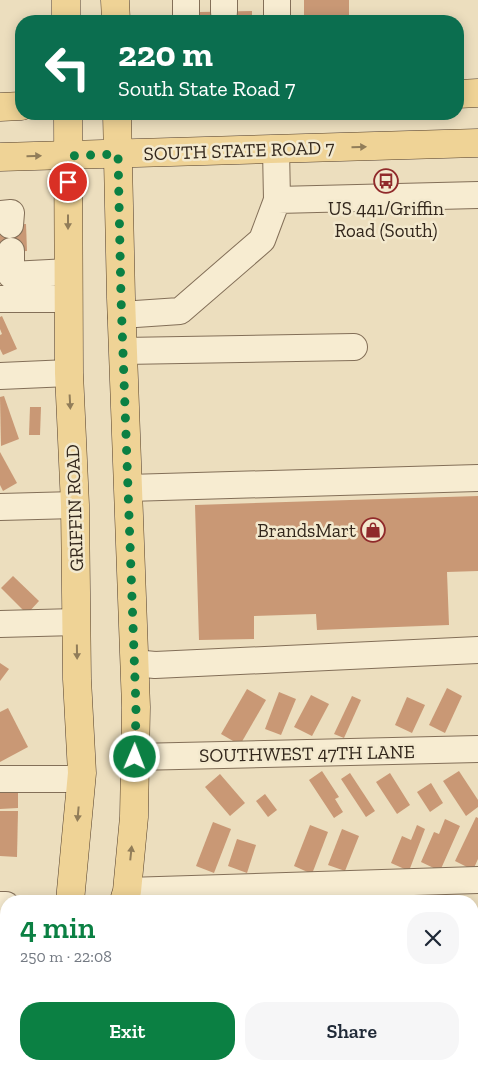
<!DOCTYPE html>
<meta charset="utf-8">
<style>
body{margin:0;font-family:"Zilla Slab",serif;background:#f6f6f7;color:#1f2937;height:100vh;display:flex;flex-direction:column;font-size:19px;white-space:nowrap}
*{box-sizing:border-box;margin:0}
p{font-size:16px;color:#747a83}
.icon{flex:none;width:28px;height:28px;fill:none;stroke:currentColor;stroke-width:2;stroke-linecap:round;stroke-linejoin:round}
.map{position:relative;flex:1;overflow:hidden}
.side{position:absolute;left:0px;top:895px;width:479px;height:175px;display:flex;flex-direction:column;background:#fff;border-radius:20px 20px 0 0;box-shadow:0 2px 12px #0003}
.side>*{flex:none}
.banner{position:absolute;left:15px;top:15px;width:449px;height:105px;border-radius:20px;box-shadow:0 2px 12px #0003;background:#0b6e4f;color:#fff;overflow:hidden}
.pin{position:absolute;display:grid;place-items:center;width:42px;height:42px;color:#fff;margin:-21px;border:2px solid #fff;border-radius:50%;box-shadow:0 1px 5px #0007}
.me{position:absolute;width:55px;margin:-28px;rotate:1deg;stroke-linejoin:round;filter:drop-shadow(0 0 4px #0008)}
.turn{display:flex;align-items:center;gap:18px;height:105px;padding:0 20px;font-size:22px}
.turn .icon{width:65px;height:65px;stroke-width:2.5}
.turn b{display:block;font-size:35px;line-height:42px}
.round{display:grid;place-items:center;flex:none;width:52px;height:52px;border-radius:20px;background:#f6f6f7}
.headline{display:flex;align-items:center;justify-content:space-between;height:85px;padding:0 20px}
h1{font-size:30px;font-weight:600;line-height:38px;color:#0b8043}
.primary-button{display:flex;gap:10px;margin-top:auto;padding:10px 20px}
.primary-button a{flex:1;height:58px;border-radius:20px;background:#0b8043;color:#fff;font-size:20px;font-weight:600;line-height:58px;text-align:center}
.primary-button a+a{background:#f6f6f7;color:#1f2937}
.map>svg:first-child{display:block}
</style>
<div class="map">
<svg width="478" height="1070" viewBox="0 0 478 1070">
<rect width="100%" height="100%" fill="#ecdebe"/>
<g fill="#c99875">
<rect x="304" y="0" width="45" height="16"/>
<path d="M252,11V21H200V12Z"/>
<path d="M26,224L27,251L0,252V225Z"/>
<path d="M2,316L17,349L3,355L0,349V335L2,334L0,329V317Z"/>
<path d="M4,396L19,439L1,446L0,397Z"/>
<path d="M30,407H41L40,435H29Z"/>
<path d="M0,452L17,483L3,491L0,485Z"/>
<path d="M478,496V571L447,572L449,625L317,630L316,614L254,616V639L199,640L195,505Z"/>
<path d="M13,576L39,601L27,614L1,588Z"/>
<path d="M0,663L9,669L0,681Z"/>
<path d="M447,688L462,696L445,733L429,725Z"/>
<path d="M247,689L266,700L240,745L221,734Z"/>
<path d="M279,692L296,699L281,735L265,729Z"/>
<path d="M311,695L329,704L312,736L294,727Z"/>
<path d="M352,696L361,700L344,738L334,734Z"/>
<path d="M407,697L425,705L412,733L395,725Z"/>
<path d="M8,708L28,747L0,762V712Z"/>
<path d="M322,771L339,797L335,799L343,812L334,818L309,780Z"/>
<path d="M459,771L478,800V807L466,816L443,781Z"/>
<path d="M350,773L375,811L366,817L341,779Z"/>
<path d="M390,773L410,805L397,814L376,782Z"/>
<path d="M220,774L245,803L230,816L205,787Z"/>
<path d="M431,783L443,803L430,812L417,792Z"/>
<path d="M0,788H18V808L0,809Z"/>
<path d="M265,794L277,810L268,817L256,801Z"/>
<path d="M0,811H18L17,857L0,856Z"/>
<path d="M476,817L478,818V859L473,870L455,861Z"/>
<path d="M445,819L460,826L440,871L421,862L434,832L439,834Z"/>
<path d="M213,822L231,829L214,873L196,866Z"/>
<path d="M310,825L328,832L312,874L294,866Z"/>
<path d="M417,825L425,829L409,871L391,863L402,836L411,840Z"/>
<path d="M342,829L359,836L345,871L328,865Z"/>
<path d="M237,839L256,845L247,873L228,866Z"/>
<path d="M3,924L6,934V954L0,956V925Z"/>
<path d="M472,927L478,939V942L472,945Z"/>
<path d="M383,1064H456V1070H376V1068L383,1066Z"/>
</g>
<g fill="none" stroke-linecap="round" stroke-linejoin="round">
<g stroke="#836f58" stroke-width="28">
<g id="minor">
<path d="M186,0V21"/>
<path d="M224,0V12"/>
<path d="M277,0V21"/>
<path d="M276,149L277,200"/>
<path d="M0,214L11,213L10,225"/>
<path d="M11,251V275L69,272"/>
<path d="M0,299H69"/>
<path d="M121,315L180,311L262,240L277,200L478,195"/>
<path d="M123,351L354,347"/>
<path d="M0,376L69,373"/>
<path d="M128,488L478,478"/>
<path d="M0,507L75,505"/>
<path d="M0,624L76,622"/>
<path d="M134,663L155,665L478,650"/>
<path d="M135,757L478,749"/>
<path d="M0,779H81"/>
<path d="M127,891L478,880"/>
<path d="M0,905H6"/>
<path d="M472,994H478"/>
<path d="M222,1064V1070"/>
<path d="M339,1064V1070"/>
</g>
</g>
<g stroke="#513d2c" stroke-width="29">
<g id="major">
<path d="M66,0V21"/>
<path d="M115,0L116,21"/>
<path d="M458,94L478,93"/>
<path d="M0,107L21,106"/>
<path d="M68,114L69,373L75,505L77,679L82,773L70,901"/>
<path d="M117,114L121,298L136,707L134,817L127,891L124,901"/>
<path d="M0,157L478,143"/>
<path d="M7,1070L10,1064"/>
<path d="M68,1070L72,1064"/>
</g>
</g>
<use href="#minor" stroke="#f7ecd1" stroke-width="26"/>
<use href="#major" stroke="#efd396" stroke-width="28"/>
</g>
<defs><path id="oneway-solid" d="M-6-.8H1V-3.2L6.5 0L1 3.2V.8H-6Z" transform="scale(1.25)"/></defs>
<g fill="#917d59">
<use href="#oneway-solid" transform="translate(359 147) rotate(-2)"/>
<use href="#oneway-solid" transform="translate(34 156) rotate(-1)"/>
<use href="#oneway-solid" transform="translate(68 222) rotate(90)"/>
<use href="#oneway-solid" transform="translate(70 402) rotate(87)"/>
<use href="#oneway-solid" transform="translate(77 652) rotate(89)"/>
<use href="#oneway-solid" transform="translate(78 814) rotate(95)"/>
<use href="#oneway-solid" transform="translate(131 853) rotate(-84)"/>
</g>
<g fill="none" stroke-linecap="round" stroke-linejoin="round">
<path stroke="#0b8043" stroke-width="9" stroke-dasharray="0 16.2" d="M68,182V156L118,154L121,298L136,707L135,757"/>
</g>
<defs>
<g id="bus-ring" transform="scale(1.25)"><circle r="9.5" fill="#f3e9ce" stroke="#902a2b" stroke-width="1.5"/><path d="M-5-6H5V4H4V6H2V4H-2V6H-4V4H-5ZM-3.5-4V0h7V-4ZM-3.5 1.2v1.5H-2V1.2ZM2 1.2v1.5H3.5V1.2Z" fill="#902a2b"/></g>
<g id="shop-ring" transform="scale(1.25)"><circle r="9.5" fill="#f3e9ce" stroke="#902a2b" stroke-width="1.5"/><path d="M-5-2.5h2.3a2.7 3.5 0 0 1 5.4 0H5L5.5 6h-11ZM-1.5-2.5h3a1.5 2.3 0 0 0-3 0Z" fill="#902a2b"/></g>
</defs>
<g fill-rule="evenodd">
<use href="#bus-ring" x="386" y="181"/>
<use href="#shop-ring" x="373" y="530"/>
</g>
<g text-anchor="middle" stroke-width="5" stroke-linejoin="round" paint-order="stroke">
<g font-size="19" fill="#33271c" stroke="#f3e9ce">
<text transform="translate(239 150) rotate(-2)" y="7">SOUTH STATE ROAD 7</text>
<text transform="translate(74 508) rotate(-92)" y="7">GRIFFIN ROAD</text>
<text transform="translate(307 753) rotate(-1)" y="7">SOUTHWEST 47TH LANE</text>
</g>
<g font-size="19" fill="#33271c" stroke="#f3e9ce">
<text x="386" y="215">US 441/Griffin<tspan x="386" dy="22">Road (South)</tspan></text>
<text x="356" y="537" text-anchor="end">BrandsMart</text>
</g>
</g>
</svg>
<div class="pin" style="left:68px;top:182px;background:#d93025"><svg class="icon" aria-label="arrive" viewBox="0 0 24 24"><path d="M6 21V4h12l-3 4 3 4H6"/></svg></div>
<svg class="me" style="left:135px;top:757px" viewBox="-20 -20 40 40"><circle r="17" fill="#0b8043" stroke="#fff" stroke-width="3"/><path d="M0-11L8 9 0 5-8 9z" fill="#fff"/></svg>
<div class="banner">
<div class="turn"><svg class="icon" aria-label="left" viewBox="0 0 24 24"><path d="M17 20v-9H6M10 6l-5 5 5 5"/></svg><div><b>220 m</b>South State Road 7</div></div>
</div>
<section class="side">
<div class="headline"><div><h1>4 min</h1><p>250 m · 22:08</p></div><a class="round"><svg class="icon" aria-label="close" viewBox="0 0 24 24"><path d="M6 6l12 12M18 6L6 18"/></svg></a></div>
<div class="primary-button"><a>Exit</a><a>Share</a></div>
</section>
</div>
